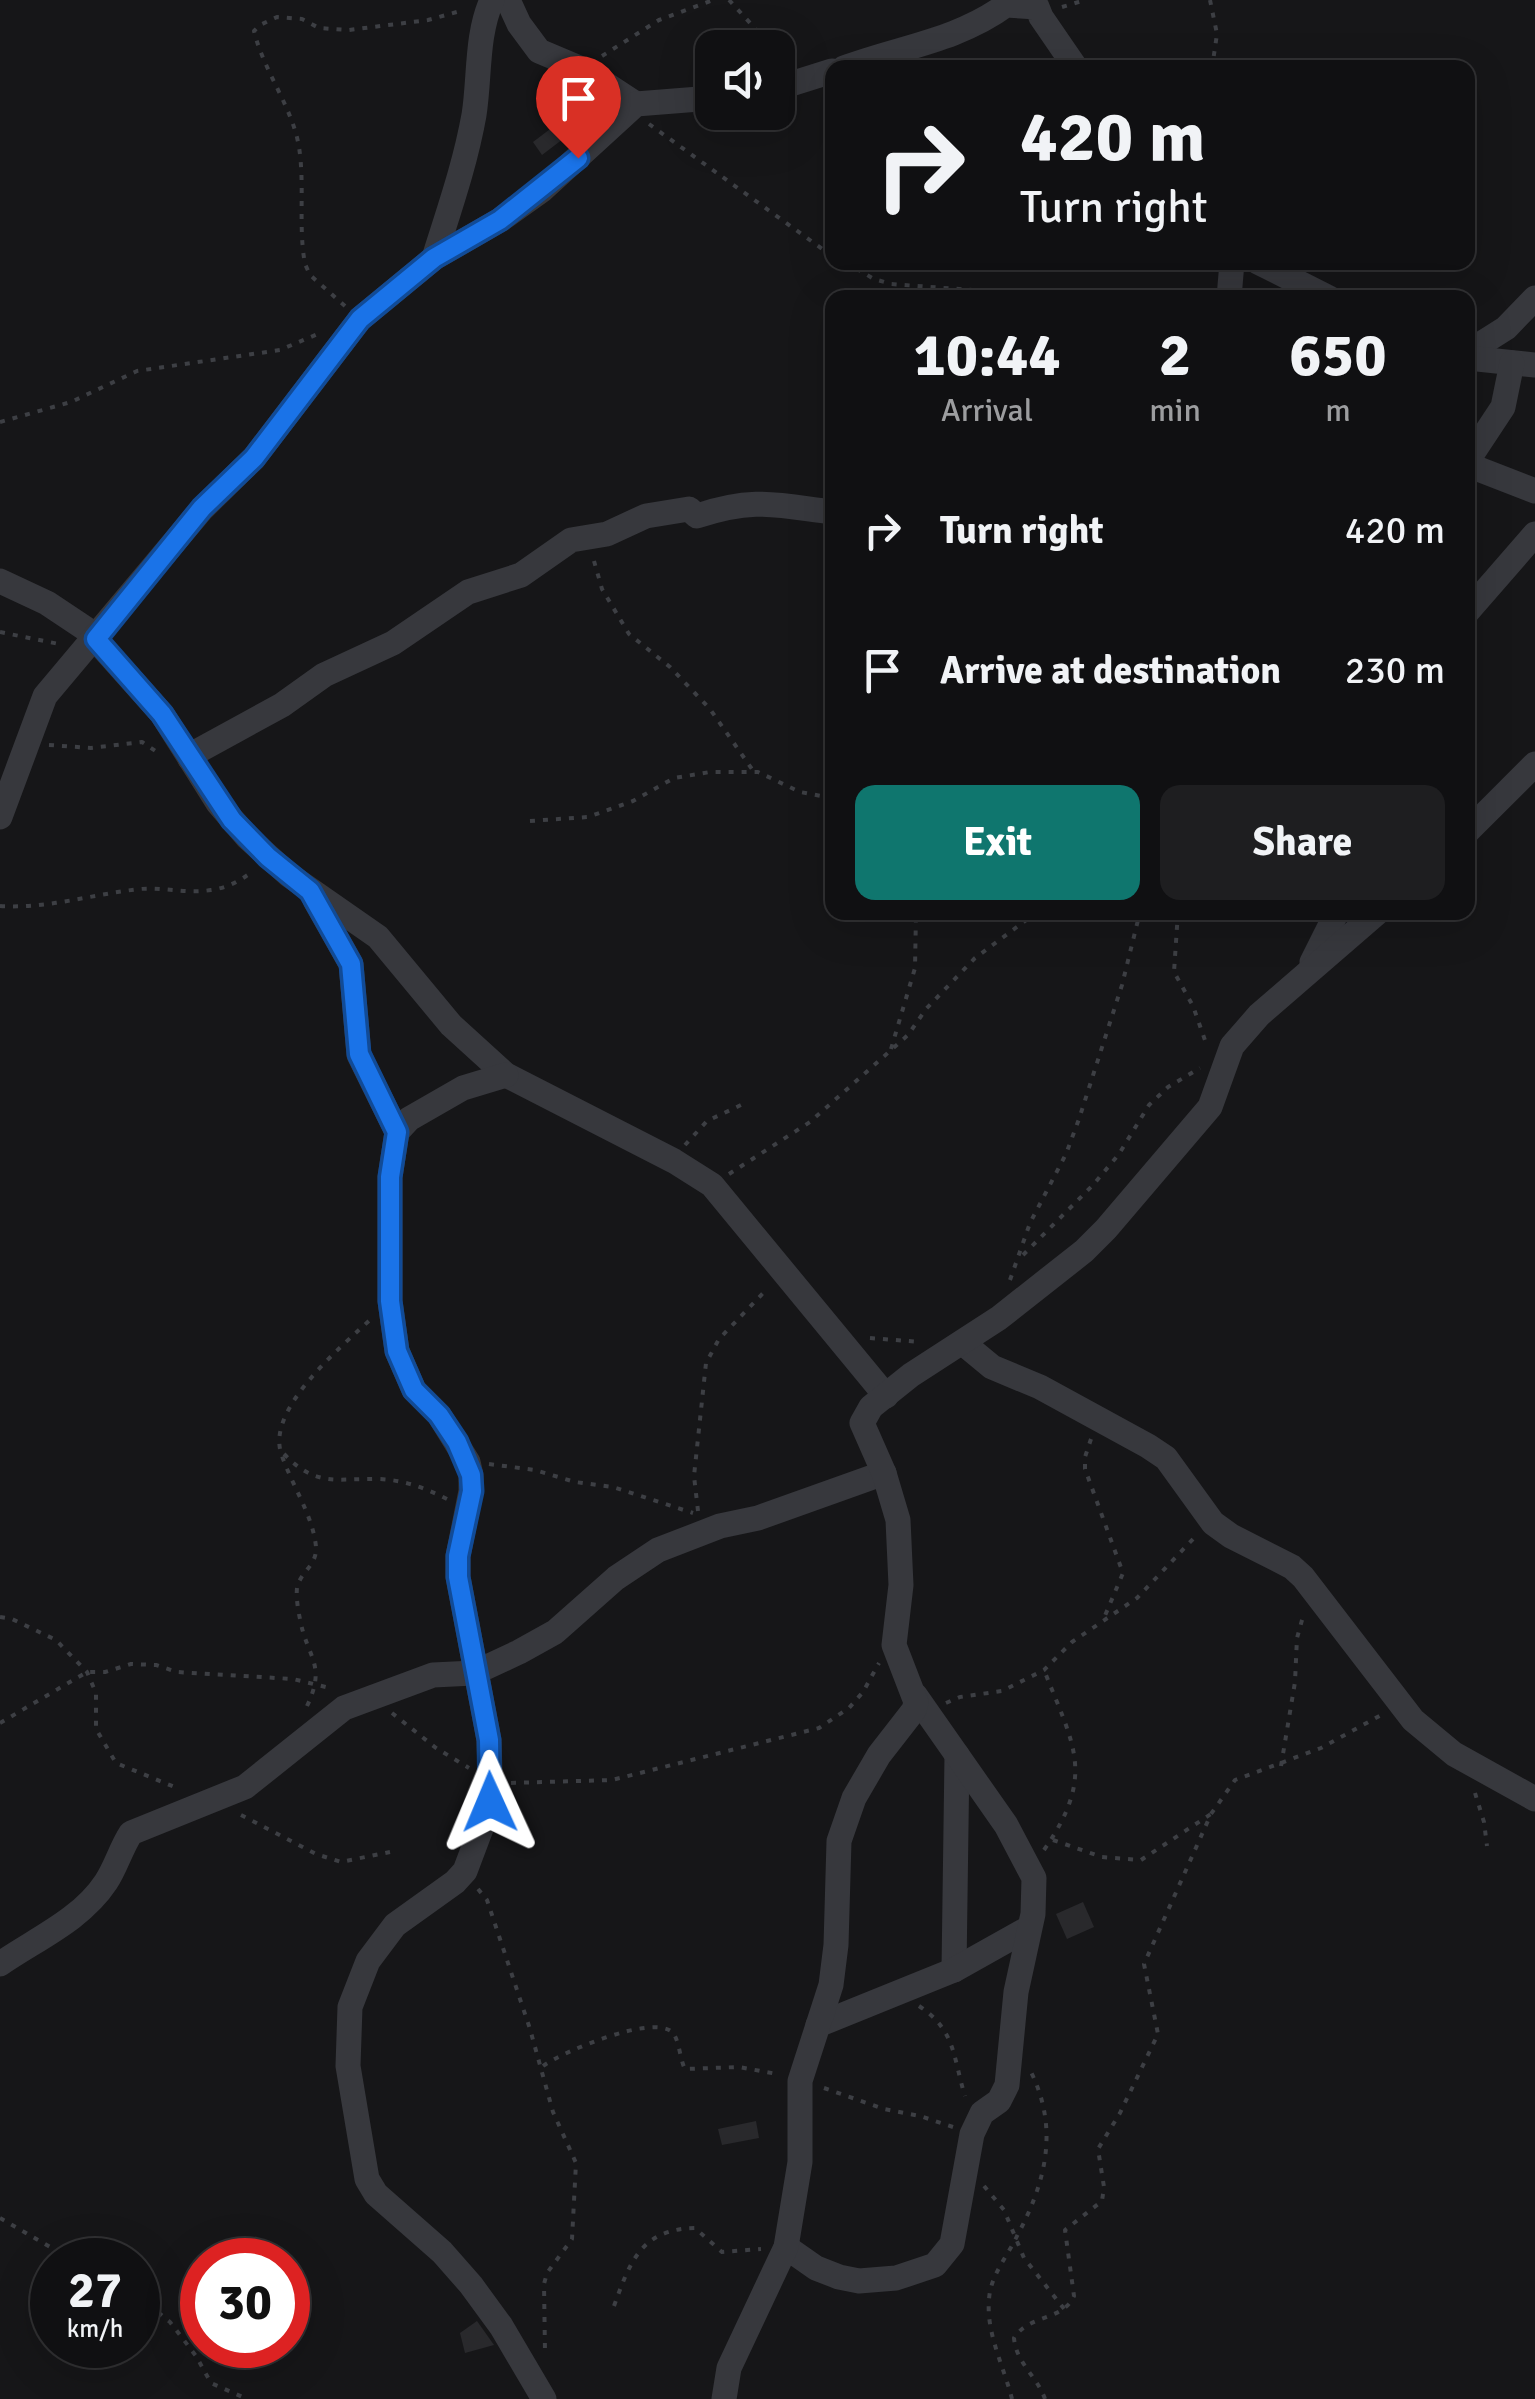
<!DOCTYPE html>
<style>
body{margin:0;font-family:Signika,sans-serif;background:#1e1e20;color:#f1f3f6;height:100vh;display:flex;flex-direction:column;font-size:38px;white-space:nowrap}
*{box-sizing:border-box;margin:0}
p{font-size:32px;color:#9c9d9f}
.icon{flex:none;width:55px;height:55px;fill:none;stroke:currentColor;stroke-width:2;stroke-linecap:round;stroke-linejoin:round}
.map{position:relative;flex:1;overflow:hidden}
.drawer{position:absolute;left:825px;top:290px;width:650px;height:630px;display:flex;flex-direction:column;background:#101012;border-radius:20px;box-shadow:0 10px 40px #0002,0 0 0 2px #303032}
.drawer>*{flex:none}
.banner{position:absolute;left:825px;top:60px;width:650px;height:210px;border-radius:20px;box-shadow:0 10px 40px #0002,0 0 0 2px #303032;background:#101012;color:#f1f3f6;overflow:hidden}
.controls{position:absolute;left:695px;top:30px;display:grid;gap:20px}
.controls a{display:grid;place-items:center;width:100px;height:100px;border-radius:20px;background:#101012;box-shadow:0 10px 40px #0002,0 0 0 2px #303032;font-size:50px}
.speed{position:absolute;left:30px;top:2238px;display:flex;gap:20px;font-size:50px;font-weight:700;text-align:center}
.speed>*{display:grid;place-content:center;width:130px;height:130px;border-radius:50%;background:#101012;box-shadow:0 10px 40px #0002,0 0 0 2px #303032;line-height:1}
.speed small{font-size:25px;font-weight:400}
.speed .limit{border:15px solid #d22;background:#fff;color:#111}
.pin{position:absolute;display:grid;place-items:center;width:85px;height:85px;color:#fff;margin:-102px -42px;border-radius:50% 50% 50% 0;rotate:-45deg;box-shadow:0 0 10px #0007}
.pin .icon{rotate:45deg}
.me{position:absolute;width:110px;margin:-55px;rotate:359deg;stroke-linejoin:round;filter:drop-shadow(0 0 8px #0008)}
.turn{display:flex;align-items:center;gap:35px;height:210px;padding:0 30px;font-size:45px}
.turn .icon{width:130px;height:130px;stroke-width:2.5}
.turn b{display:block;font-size:70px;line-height:85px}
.eta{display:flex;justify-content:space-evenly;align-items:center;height:170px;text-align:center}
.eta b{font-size:60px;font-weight:700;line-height:70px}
.primary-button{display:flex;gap:20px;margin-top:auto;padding:20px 30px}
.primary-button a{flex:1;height:115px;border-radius:20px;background:#0f766e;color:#fff;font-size:40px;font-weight:700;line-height:115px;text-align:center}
.primary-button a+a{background:#1e1e20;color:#f1f3f6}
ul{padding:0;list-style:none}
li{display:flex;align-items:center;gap:30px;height:140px;padding:0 30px}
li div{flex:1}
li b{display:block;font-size:38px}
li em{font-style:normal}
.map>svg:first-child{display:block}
</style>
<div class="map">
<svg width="1535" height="2399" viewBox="0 0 1535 2399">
<rect width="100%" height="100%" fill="#161618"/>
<g fill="#29292c">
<path d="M570,114L580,126L542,155L533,142Z"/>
<path d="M1083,1902L1094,1927L1067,1939L1056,1914Z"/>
<path d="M756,2121L759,2138L722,2145L718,2129Z"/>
<path d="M477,2321L494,2345L465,2353L460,2333Z"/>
</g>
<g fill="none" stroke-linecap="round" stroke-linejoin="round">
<g stroke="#3d3f44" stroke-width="4" stroke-dasharray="5 8" stroke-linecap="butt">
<path d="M729,0L773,48"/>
<path d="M1210,0L1217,34L1212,68"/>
<path d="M1062,7L1085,0"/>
<path d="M778,52L791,62"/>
<path d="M602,56L659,20L713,0"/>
<path d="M649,124L832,256"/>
<path d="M845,262L874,279L891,284L1081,298"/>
<path d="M345,306L310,275L305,264C298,226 305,186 299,147C292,106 264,72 254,31L260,25L277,17L302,19L319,28L349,30L428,20L464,10"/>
<path d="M0,422L71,402L137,371L280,350L320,333"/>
<path d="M594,561L602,589L629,634L670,667L710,709L754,772"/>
<path d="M0,632L59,644"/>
<path d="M49,745L91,748L142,742L160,754"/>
<path d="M530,821L588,817L633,801L674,778L710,772H758L800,792L832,798"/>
<path d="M0,906C48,909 93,894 140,889C164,887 187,894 211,890C227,888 240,881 253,871"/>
<path d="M1178,912L1174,972L1193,1006L1207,1046"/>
<path d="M891,1049L915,968L916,912"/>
<path d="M685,1145L707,1121L741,1105"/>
<path d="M729,1174L810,1122L908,1035L926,1009L975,958L1037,912"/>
<path d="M1023,1255L1093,1185L1119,1154L1149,1105L1168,1087L1200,1068"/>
<path d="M1010,1280L1030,1223L1066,1154L1079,1119L1122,985L1140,912"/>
<path d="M870,1338L920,1342"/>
<path d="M1091,1439L1085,1457V1469L1123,1573L1104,1618"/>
<path d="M284,1454C317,1488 336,1478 379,1479C404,1480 425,1488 447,1499"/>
<path d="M489,1464L535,1470L575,1482L613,1487L693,1513"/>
<path d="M698,1511L694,1476L706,1363L719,1339L767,1289"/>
<path d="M0,1617L12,1619L56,1640L87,1672L96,1693V1729L116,1763L177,1788"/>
<path d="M946,1703L960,1697L1002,1691L1044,1670L1072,1642L1137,1598L1194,1538"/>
<path d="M307,1706C327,1664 307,1658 300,1619C298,1610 296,1597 297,1588C300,1572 317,1566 316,1547C313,1515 291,1484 281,1453C267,1408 341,1347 372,1318"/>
<path d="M392,1713L436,1748L469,1768"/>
<path d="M0,1723L87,1672H105L131,1664L156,1665L177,1672L293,1679L330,1688"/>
<path d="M1281,1766L1295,1682L1297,1638L1304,1613"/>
<path d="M511,1783L612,1780L819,1728L849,1708L863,1692L879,1663"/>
<path d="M1475,1793L1484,1822L1487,1846"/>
<path d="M241,1815L316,1854L341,1862L390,1852"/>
<path d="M1053,1840L1102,1857L1141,1860L1211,1814"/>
<path d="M1044,1850C1096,1775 1074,1746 1044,1670"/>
<path d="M478,1889L487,1900L530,2029L553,2112L576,2163L572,2239L547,2273L544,2284L545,2352"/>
<path d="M919,2006C956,2030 953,2058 965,2096"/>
<path d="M543,2066C562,2052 652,2014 672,2032C679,2038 680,2060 685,2069L739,2067L777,2074"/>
<path d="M824,2088L884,2109L920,2116L953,2127"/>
<path d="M984,2186L1004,2210L1024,2258L1065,2310"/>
<path d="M0,2218L50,2247L79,2260"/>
<path d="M138,2296L170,2322L196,2356L211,2383L247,2399"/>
<path d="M614,2306C630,2262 641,2229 695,2228L722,2252L761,2249"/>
<path d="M1012,2399C1004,2367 986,2333 989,2300C990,2276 1007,2257 1017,2236C1046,2182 1059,2129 1031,2072"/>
<path d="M1045,2399C1037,2376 1016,2363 1014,2338C1029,2314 1063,2321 1074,2296L1065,2230L1102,2201L1104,2187L1098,2149L1120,2113L1158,2034L1144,1964L1211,1814L1235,1780L1321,1748L1383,1714"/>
</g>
<g stroke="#37383d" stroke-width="25">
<path d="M508,0L519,24L539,51L584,70L636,104"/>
<path d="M844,68C900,47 957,41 1006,5L1037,7L1041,17L1076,68"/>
<path d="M778,88L832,71"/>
<path d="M434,258C449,210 465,165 474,115C480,77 476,35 492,0"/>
<path d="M1258,262L1329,298"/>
<path d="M1229,298L1232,262"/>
<path d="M1468,352L1506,328L1535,298"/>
<path d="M1468,358L1535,365"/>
<path d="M1468,460L1503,407L1512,363"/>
<path d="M1468,465L1535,491"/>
<path d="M0,581L47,603L86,629L162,714L218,803L248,838L289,875L378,937L451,1025L506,1075L674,1161L712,1185L886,1396"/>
<path d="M1468,611L1535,534"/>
<path d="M190,759L198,751L282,705L324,675L393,643L468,592L521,575L571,540L607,534L646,516L689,509L697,516C754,497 776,505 832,512"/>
<path d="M0,817L45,696L202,509L254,458L360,319L434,258L500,220L542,190L636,104L712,98"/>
<path d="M1468,831L1535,764"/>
<path d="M315,900L351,964L359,1055L397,1132"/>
<path d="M1312,962L1337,912"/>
<path d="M506,1075L463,1088L409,1119L397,1132L390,1177V1301L397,1351L414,1390L439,1415L468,1462L471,1475V1491L458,1556V1577L489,1740L491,1802L465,1871L455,1882L395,1925L368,1961L350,2007L348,2066L367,2179L376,2194L442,2252L471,2285L501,2326L544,2399"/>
<path d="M963,1343L992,1367L1040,1387L1148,1446L1166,1458L1213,1523L1231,1536L1292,1567L1303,1577L1413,1720L1454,1754L1535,1799"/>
<path d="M0,1964C36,1939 81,1920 106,1882C116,1867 121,1848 131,1833L245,1787L344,1708L433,1675L474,1673L519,1652L555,1632L616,1578L658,1550L720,1526L758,1518L884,1473"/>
<path d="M954,1970L957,1755"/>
<path d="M818,2025L954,1970L1029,1928"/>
<path d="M786,2247L816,2268L839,2277L859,2281L896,2278L935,2265L952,2244L972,2134L982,2113L999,2101L1007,2085L1016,1992L1033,1914L1034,1878L1006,1825L915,1695"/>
<path d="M724,2399L729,2368L786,2247L800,2162V2081L831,1985L836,1945L839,1841L854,1798L879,1755L914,1710L916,1702L894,1645L901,1585L898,1520L884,1473L862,1423L871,1407L911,1375L999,1318L1084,1251L1106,1229L1210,1107L1232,1046L1259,1015L1378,912"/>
</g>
</g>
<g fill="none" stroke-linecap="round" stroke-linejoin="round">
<g stroke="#114b97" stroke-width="25">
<path id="route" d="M490,1802L489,1740L458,1577V1556L472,1491L471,1475L457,1442L439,1415L414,1390L397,1351L390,1301V1177L397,1132L359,1054L351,964L310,891L268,857L232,820L162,714L96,639L202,508L254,458L360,319L434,258L500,220L578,158"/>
</g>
<use href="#route" stroke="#1a73e8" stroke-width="18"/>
</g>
</svg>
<div class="controls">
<a><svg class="icon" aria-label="sound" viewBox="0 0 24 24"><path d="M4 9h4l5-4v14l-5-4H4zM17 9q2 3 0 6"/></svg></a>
</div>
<div class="speed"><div>27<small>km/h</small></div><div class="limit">30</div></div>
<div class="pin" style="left:578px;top:158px;background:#d93025"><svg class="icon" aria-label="arrive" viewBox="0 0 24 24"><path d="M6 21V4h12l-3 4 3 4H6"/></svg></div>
<svg class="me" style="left:490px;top:1802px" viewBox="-20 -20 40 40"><path d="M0-17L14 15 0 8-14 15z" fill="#1a73e8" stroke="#fff" stroke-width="4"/></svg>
<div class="banner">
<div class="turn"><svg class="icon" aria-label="right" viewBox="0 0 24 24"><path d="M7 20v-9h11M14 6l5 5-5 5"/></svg><div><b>420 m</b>Turn right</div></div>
</div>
<section class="drawer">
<div class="eta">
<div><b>10:44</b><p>Arrival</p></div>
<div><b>2</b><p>min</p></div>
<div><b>650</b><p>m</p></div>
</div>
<ul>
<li><svg class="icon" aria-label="right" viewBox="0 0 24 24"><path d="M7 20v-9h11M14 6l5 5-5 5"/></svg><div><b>Turn right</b></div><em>420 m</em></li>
<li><svg class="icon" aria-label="arrive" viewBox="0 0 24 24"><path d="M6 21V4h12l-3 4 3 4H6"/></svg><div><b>Arrive at destination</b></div><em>230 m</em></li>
</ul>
<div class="primary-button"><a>Exit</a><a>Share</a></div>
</section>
</div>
